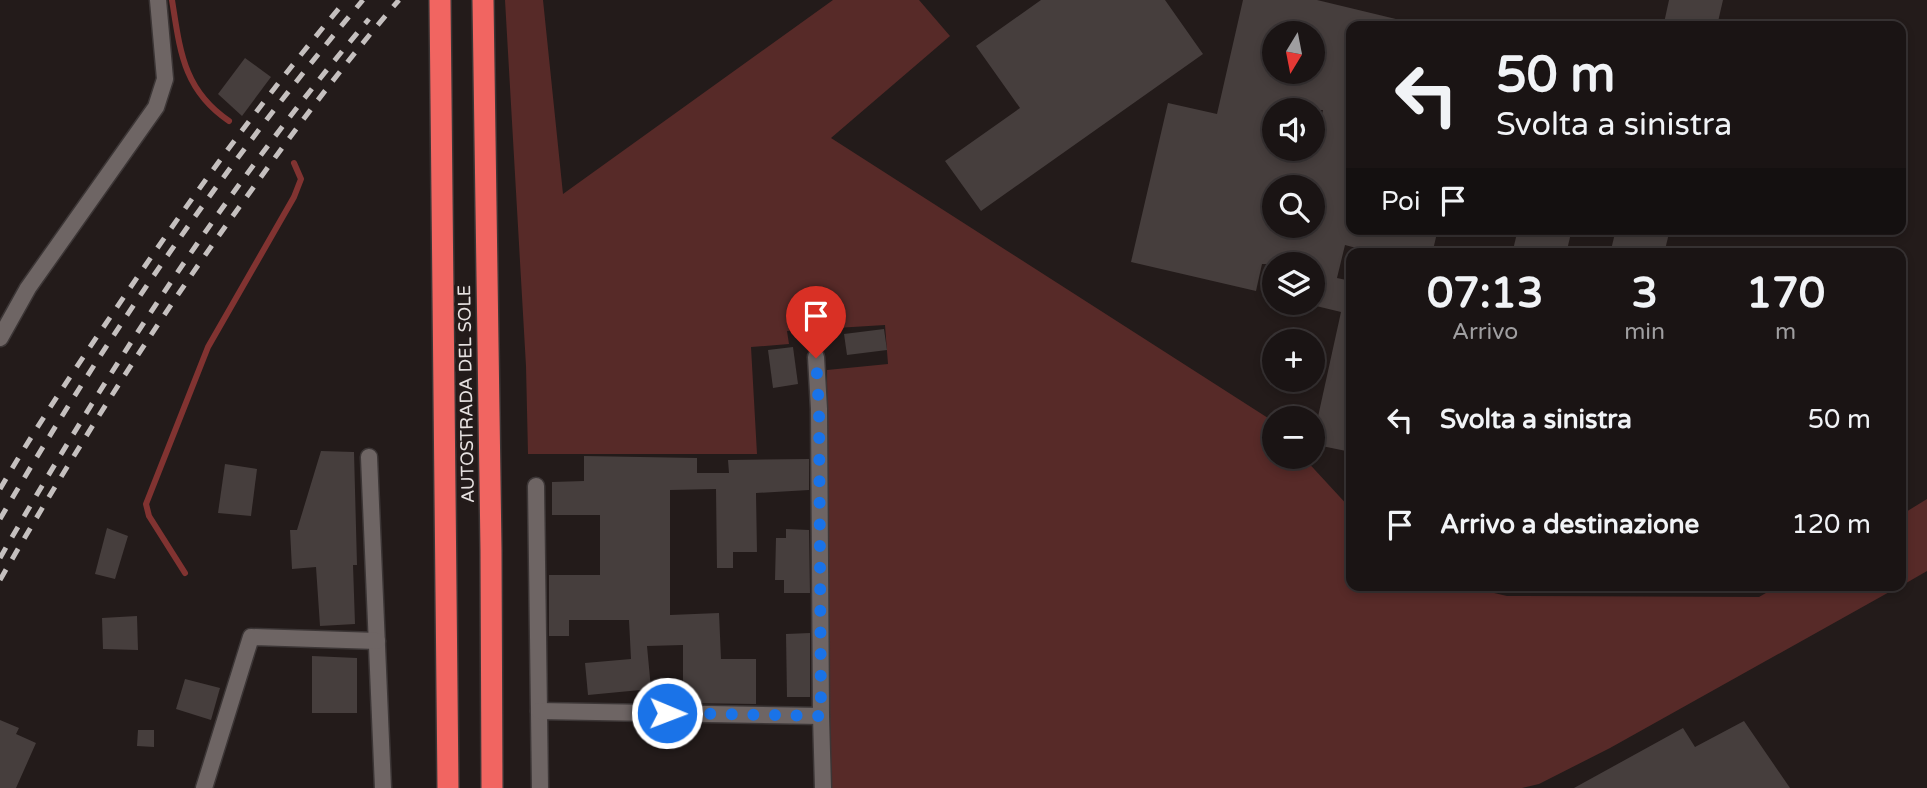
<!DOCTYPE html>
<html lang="it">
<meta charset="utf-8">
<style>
body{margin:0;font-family:"Varela Round",sans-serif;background:#272122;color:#f1f3f6;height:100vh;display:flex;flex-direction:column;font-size:26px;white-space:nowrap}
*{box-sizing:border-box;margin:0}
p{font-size:23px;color:#9f9ea0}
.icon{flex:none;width:38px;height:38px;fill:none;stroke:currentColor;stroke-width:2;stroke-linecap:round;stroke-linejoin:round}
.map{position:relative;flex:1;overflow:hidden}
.panel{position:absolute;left:1346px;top:248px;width:560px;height:343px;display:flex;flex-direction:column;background:#1a1414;border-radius:14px;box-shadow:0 4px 10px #0003,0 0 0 2px #383334}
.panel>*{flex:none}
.hud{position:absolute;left:1346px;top:21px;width:560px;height:214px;border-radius:14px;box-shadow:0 4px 10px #0003,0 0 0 2px #383334;background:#1a1414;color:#f1f3f6;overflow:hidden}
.needle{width:46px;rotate:190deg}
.tools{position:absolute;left:1262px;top:21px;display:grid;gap:14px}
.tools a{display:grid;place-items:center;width:63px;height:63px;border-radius:50%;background:#1a1414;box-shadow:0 4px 10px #0003,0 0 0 2px #383334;font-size:35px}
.pin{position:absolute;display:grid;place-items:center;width:60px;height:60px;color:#fff;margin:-72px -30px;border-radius:50% 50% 50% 0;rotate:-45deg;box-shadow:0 0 7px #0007}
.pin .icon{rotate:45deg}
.me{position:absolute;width:77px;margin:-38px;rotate:91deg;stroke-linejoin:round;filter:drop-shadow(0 0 5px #0008)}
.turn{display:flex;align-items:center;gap:24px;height:147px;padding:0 35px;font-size:32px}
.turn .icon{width:91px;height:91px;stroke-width:2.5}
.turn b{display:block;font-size:49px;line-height:60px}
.then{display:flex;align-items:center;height:66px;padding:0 35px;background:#0003;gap:14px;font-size:26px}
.eta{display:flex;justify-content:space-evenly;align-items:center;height:119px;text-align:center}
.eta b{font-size:42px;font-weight:700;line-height:49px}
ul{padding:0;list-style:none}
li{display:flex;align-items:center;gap:21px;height:105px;padding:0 35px}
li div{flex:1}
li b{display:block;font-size:26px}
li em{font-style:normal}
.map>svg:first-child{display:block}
</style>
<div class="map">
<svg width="1927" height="788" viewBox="0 0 1927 788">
<rect width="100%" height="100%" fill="#231b1a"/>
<g fill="#572a28">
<path d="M505,0H543L563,194L833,0H919L950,36L831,138L1268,418L1274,425V457H1303L1351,509V586H1464L1507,596L1759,597L1778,586H1900L1610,748L1539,784L1522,788H829L827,370L888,364L885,325L787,331L789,344L751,347L757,454H528L526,366Z"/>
<path d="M1927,499V571L1901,586V515Z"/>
</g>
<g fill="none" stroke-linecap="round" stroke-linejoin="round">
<g stroke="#813331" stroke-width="6">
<path d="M172,0C180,50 183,90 229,121"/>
<path d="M185,573L149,516L146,504L208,347L294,197L301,179L294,163"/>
</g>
</g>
<g fill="#463e3d" fill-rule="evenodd">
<path d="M1041,0H1165L1203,54L981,211L945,161L1020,108L976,46Z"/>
<path d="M1243,0H1317L1400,20L1399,26H1351V229H1438L1432,254H1379L1345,245L1337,278L1351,281V452L1312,444L1341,312L1312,305V264H1262L1256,291L1131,262L1168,103L1217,114ZM1274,33H1312V72H1274ZM1274,110H1323L1314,149H1274ZM1274,187H1312V226H1274Z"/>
<path d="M1669,0H1723L1717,26H1675L1664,23Z"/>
<path d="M245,58L271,77L242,116L218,94Z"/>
<path d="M1518,229H1572L1566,254H1512Z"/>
<path d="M1616,229H1670L1664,254H1610Z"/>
<path d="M884,329L887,350L847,355L844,334Z"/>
<path d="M793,347L798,384L773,388L768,350Z"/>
<path d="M321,451L354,452L357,565H353L355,624L320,626L316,567L292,569L290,530H297Z"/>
<path d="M584,456L697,458V473H729L728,460L809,459V490L756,493L757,552H733V568H717L716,489L670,490V615L719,613L721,659H756V704L683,703V645L647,646L651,689L588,695L585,663L631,659L629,620H569V636H549V575H600V515H552V482L584,481Z"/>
<path d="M225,464L257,469L251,516L218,513Z"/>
<path d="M107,528L128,536L115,579L95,574Z"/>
<path d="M786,529L809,530L810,593H784V580H775L776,538H786Z"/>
<path d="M137,616L138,650L103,649L102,618Z"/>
<path d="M810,633V697H787L786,634Z"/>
<path d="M312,656L357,658V713H312Z"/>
<path d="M185,679L220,688L211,720L176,709Z"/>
<path d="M0,720L19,728L16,734L36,743L16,788H0Z"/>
<path d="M1744,721L1790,788H1574L1683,728L1695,747Z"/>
<path d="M138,730H154V747L137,746Z"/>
</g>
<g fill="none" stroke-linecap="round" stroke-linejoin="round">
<g stroke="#3c3636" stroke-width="19">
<g id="minor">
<path d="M0,338L28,288L156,107L165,79L158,0"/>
<path d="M369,457L383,788"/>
<path d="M536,486L540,788"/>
<path d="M539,711L821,716L819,409L816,357"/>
<path d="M821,716L823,788"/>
<path d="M204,788L251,637L377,641"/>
</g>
</g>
<g stroke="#3c3636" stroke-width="24">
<g id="motorway">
<path d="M440,0L448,788"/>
<path d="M483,0L491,550L492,788"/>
</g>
</g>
<use href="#minor" stroke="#6e6564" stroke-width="16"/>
<use href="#motorway" stroke="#f16561" stroke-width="21"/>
<g stroke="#c5c0bf" stroke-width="5" stroke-dasharray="12 12" stroke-linecap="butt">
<path d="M0,489C40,420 85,354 130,288C197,189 269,91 346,0"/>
<path d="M0,519C106,337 227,161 363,0"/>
<path d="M0,558C107,371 229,184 369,19"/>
<path d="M0,580C78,445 161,314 253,188C299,124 347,60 399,0"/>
</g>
</g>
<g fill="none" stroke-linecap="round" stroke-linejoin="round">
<path stroke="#1a73e8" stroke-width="12" stroke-dasharray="0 21.6" d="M667,713L821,716L819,409L816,358"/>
</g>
<g text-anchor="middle" stroke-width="7" stroke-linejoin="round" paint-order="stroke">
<g font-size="18" fill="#e6e1e0" stroke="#231b1a">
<text transform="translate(466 394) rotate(-91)" y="6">AUTOSTRADA DEL SOLE</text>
</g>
</g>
</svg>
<div class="tools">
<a><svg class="needle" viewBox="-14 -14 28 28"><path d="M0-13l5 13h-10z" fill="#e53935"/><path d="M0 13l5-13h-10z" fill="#9f9ea0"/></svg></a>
<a><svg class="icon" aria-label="sound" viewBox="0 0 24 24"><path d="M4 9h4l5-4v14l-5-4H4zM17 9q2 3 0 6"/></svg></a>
<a><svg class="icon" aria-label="search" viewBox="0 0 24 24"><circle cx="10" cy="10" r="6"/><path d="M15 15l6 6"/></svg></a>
<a><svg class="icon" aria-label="layers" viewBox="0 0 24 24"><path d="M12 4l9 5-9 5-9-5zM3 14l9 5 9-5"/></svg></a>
<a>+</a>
<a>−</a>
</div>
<div class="pin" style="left:816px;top:358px;background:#d93025"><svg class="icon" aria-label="arrive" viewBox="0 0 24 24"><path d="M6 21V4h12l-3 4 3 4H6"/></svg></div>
<svg class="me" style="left:667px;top:713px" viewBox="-20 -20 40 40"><circle r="17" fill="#1a73e8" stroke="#fff" stroke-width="3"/><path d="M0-11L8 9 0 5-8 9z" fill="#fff"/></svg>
<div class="hud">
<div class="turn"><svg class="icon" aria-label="left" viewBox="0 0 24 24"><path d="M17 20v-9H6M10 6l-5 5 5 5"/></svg><div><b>50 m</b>Svolta a sinistra</div></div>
<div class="then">Poi<svg class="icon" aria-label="arrive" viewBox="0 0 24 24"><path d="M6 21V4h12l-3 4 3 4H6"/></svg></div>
</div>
<section class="panel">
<div class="eta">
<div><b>07:13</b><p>Arrivo</p></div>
<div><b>3</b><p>min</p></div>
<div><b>170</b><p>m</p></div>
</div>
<ul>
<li><svg class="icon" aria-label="left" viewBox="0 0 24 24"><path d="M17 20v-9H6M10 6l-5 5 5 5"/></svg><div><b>Svolta a sinistra</b></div><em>50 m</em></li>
<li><svg class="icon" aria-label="arrive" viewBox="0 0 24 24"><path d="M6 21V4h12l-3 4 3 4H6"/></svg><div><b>Arrivo a destinazione</b></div><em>120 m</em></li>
</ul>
</section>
</div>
